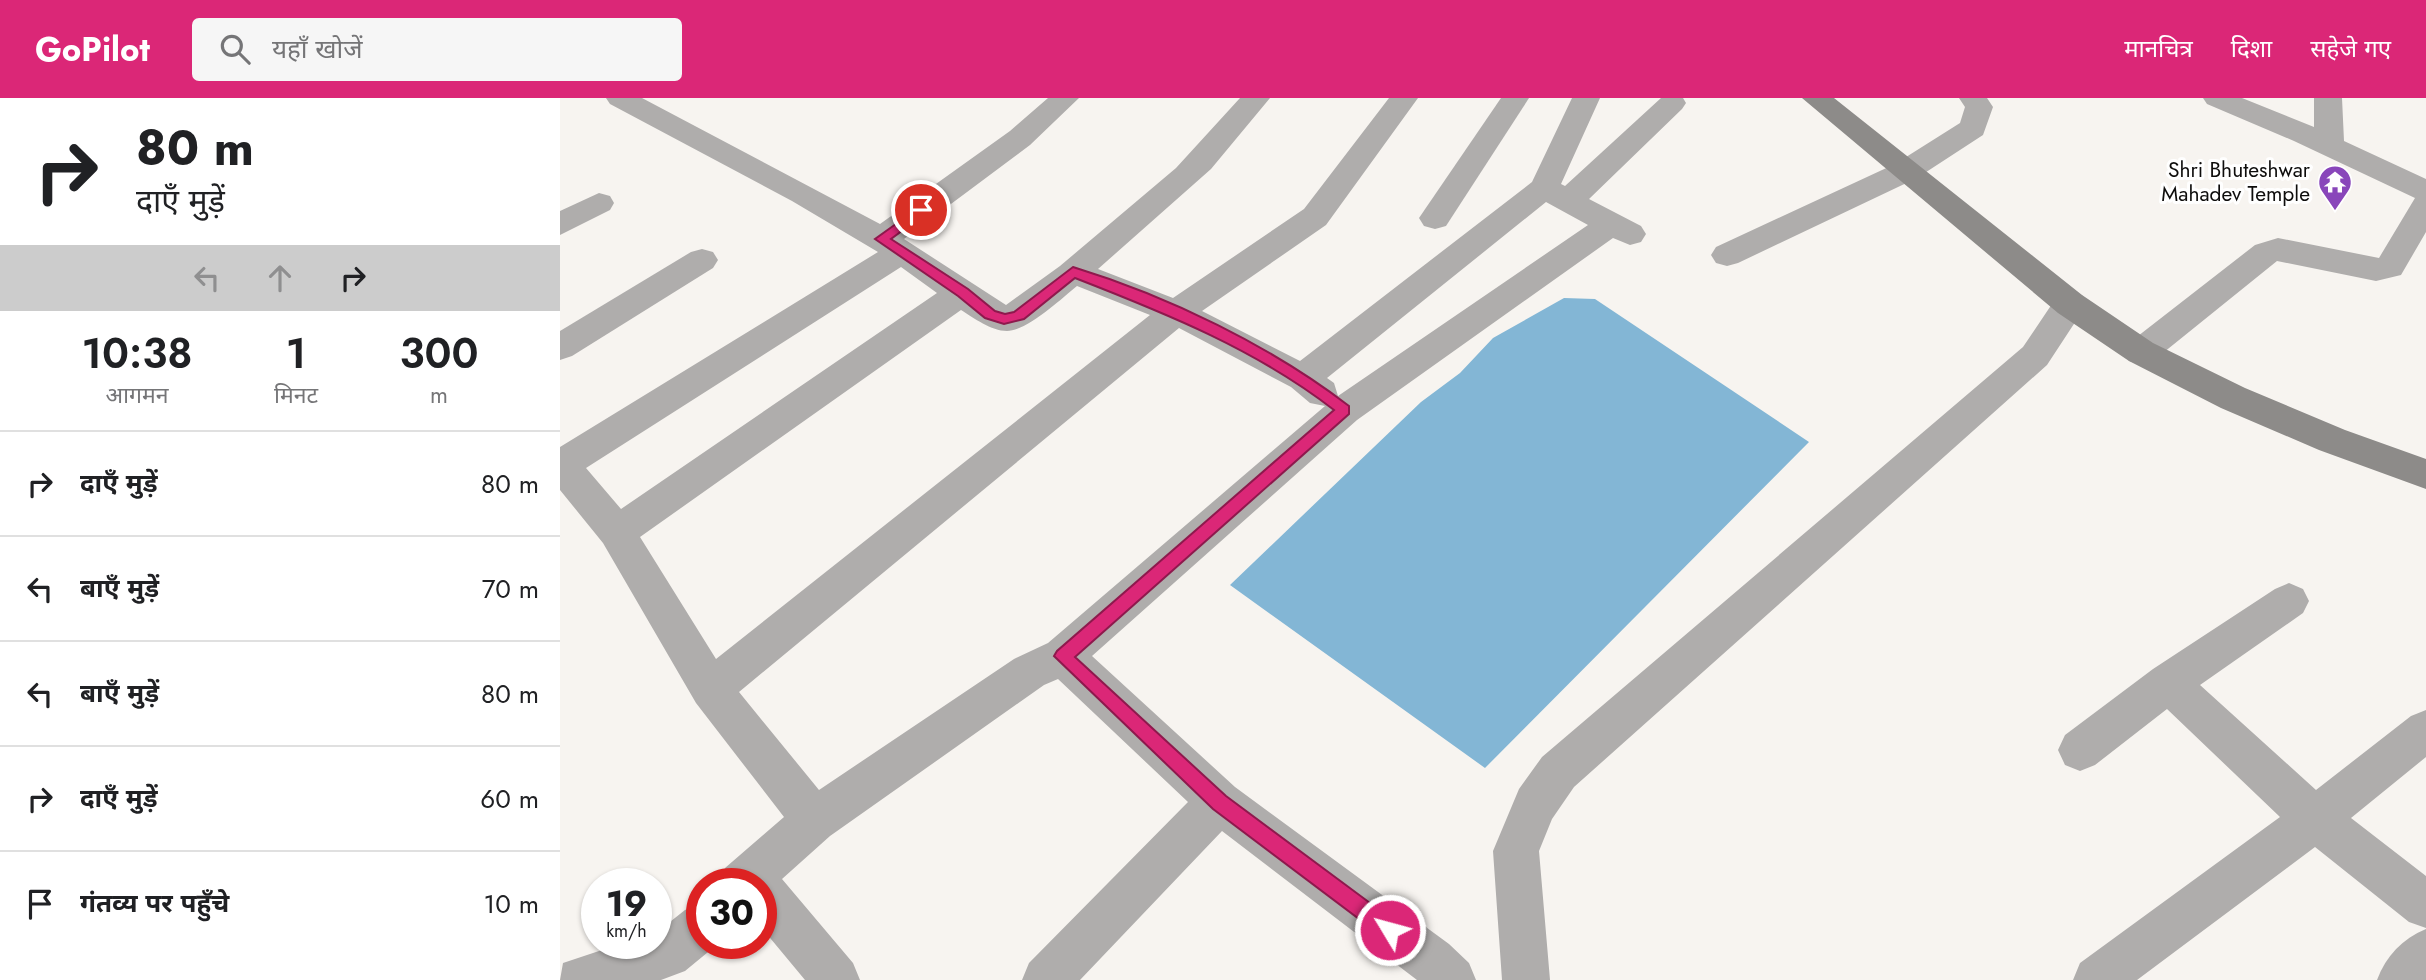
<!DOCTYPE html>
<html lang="hi">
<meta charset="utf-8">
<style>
body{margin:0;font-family:Jost,"Noto Sans Devanagari",sans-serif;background:#f6f6f6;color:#202124;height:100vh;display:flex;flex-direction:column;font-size:26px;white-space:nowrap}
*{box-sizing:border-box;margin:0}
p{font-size:23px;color:#757577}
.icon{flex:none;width:38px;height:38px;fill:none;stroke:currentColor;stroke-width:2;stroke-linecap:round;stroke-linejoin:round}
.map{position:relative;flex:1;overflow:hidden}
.details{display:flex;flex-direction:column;background:#fff;width:560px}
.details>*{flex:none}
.top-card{background:#fff;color:#202124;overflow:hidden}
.speed{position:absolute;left:21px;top:770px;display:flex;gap:14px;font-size:35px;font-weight:700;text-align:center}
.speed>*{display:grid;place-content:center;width:91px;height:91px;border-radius:50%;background:#fff;box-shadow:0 2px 5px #0004;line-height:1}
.speed small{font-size:18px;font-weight:400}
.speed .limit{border:10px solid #d22;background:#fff;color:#111}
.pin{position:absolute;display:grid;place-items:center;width:60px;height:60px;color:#fff;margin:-30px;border:4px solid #fff;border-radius:50%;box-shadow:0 2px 7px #0007}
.me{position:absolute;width:77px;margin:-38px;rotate:307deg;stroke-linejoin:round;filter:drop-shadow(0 0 5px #0008)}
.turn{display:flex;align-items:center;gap:24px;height:147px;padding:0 21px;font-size:32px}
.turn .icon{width:91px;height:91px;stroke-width:2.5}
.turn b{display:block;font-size:49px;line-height:60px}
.lanes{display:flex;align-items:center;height:66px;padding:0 21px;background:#0003;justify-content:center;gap:35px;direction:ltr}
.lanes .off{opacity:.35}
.eta{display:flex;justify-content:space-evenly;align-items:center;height:119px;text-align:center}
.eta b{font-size:42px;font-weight:600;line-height:49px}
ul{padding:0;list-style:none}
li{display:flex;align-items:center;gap:21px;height:105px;padding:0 21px;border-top:2px solid #e0e0e0}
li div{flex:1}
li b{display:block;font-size:26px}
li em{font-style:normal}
header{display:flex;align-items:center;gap:42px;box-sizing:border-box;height:98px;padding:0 35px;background:#db2777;color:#fff}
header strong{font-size:33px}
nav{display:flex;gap:38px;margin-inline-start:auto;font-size:24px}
.search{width:490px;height:63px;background:#f6f6f6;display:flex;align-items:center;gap:18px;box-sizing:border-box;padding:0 24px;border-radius:7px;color:#757577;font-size:26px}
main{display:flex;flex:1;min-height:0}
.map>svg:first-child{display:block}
</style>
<header>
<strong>GoPilot</strong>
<div class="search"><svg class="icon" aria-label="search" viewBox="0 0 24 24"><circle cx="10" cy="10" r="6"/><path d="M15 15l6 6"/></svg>यहाँ खोजें</div>
<nav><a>मानचित्र</a><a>दिशा</a><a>सहेजे गए</a></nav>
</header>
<main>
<section class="details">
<div class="top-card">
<div class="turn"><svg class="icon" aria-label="right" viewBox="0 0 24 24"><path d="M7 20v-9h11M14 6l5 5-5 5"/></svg><div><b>80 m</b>दाएँ मुड़ें</div></div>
<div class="lanes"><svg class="icon off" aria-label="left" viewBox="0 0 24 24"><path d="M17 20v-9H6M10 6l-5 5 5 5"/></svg><svg class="icon off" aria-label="ahead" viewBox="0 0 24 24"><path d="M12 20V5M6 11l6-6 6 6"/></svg><svg class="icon" aria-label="right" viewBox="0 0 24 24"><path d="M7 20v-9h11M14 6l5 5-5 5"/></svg></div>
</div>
<div class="eta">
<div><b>10:38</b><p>आगमन</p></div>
<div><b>1</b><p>मिनट</p></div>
<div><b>300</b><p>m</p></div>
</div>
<ul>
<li><svg class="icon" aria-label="right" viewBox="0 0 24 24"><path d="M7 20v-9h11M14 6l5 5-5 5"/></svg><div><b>दाएँ मुड़ें</b></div><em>80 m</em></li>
<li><svg class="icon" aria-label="left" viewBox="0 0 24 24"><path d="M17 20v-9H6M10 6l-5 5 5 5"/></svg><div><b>बाएँ मुड़ें</b></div><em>70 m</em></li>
<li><svg class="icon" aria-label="left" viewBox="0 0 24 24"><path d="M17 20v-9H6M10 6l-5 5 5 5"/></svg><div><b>बाएँ मुड़ें</b></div><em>80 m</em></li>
<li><svg class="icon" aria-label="right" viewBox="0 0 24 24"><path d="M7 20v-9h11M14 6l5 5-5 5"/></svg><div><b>दाएँ मुड़ें</b></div><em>60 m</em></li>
<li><svg class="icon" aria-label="arrive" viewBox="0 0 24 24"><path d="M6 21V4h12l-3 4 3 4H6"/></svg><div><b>गंतव्य पर पहुँचे</b></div><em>10 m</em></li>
</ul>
</section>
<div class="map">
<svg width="1866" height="882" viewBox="0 0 1866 882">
<rect width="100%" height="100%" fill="#f7f4f0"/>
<path fill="#83b6d5" d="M1004,200L1035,201L1249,344L925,670L670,487L861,304L900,275L933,240Z"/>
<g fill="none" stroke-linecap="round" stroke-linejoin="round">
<g fill="#afadac" fill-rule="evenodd">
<path d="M46,0H82L320,126L450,33L488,0H519L470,47L344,141L446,207L500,168L616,70L680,0H710L651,71L538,171L613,200L744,111L829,0H858L766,127L642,213L740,263L972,84L1012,0H1040L1001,86L1005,88L1101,0H1123L1126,5L1122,11L1029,101L1081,128L1086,136L1081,144L1070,147L1053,140L797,322L532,558L675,689L889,846L909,865L916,882H857L662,733L520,882H462L469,865L628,704L498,581L484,587L270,738L222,781L293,865L300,882H245L201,829V786H158L165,770L224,719L136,605L43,445L0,392V349L318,154L232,103L50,6ZM986,104L1028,127L778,298L774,285L767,280ZM341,169L377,195L61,411L26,370ZM517,188L590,217L156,561L80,439L401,212C414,220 431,233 447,233C467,233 501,201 517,188ZM619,230L731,289L750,305L765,308L488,545L454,561L259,692L179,594Z"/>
<path d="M941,0H969L886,128L875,131L864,128L859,120Z"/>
<path d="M1399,0H1427L1433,9L1423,37L1357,80L1178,165L1167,168L1156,165L1151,157L1156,149L1335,66L1400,25L1405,9Z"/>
<path d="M1643,0H1682L1754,29V0H1782L1784,43L1866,81V134L1841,177L1816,183L1717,163L1593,263L1581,267L1569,263L1564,254L1569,245L1695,147L1718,140L1819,160L1855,100L1734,43L1647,6Z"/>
<path d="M39,95L50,98L54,105L50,112L0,137V113Z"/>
<path d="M142,151L153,154L158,162L153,170L12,258L0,262V233L131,154Z"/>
<path d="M1510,194L1522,197L1527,206L1487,267L1014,689L992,721L979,753L990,882H942L933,753L959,691L982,659L1463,249L1498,197Z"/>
<path d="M1729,485L1743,491L1749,503L1743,515L1640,587L1756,692L1851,618L1866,612V659L1791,720L1866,778V830L1849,824L1755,749L1577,882H1513L1520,865L1720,719L1607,611L1535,667L1520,673L1505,667L1498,652L1505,637L1593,571L1715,491Z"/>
<path d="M142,805V845H159L125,873L101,882H0L3,865L63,845H96V835L125,812Z"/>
<path d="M1866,831V882H1817C1826,858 1842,841 1866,831Z"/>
</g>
<path fill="#8d8b89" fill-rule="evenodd" d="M1242,0H1274L1522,197L1593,245L1685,290L1785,332L1866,361V391L1759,352L1661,310L1569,263L1498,215Z"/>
</g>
<path fill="#db2777" stroke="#8e194d" stroke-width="2" d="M361,108L366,109V115L331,141L408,191L435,213L445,216L454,214L513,169C608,198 711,248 789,308V316L515,559L666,698L837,825L839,832L837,839L830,841L823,839L653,711L494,558L497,553L774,312C697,252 605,215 515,180L464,221L444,226L425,220L398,198L315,141Z"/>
<defs>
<g id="temple-pin" transform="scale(1.75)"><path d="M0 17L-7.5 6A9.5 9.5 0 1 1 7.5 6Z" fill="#8946ba" stroke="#fff"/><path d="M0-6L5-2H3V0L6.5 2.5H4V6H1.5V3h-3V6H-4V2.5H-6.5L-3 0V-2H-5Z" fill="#fff"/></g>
</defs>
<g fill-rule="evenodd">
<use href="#temple-pin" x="1775" y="84"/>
</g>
<g text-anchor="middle" stroke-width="6" stroke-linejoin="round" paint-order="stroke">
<g font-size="21" fill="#0e0d0c" stroke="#fff" text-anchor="end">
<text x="1750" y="79">Shri Bhuteshwar<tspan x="1750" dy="24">Mahadev Temple</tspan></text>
</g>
</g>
</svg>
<div class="speed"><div>19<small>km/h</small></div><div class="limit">30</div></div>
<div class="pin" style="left:361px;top:112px;background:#d93025"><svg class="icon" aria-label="arrive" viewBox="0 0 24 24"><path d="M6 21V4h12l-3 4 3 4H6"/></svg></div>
<svg class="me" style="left:830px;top:832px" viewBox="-20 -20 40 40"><circle r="17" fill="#db2777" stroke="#fff" stroke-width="3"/><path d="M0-11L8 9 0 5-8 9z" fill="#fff"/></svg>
</div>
</main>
